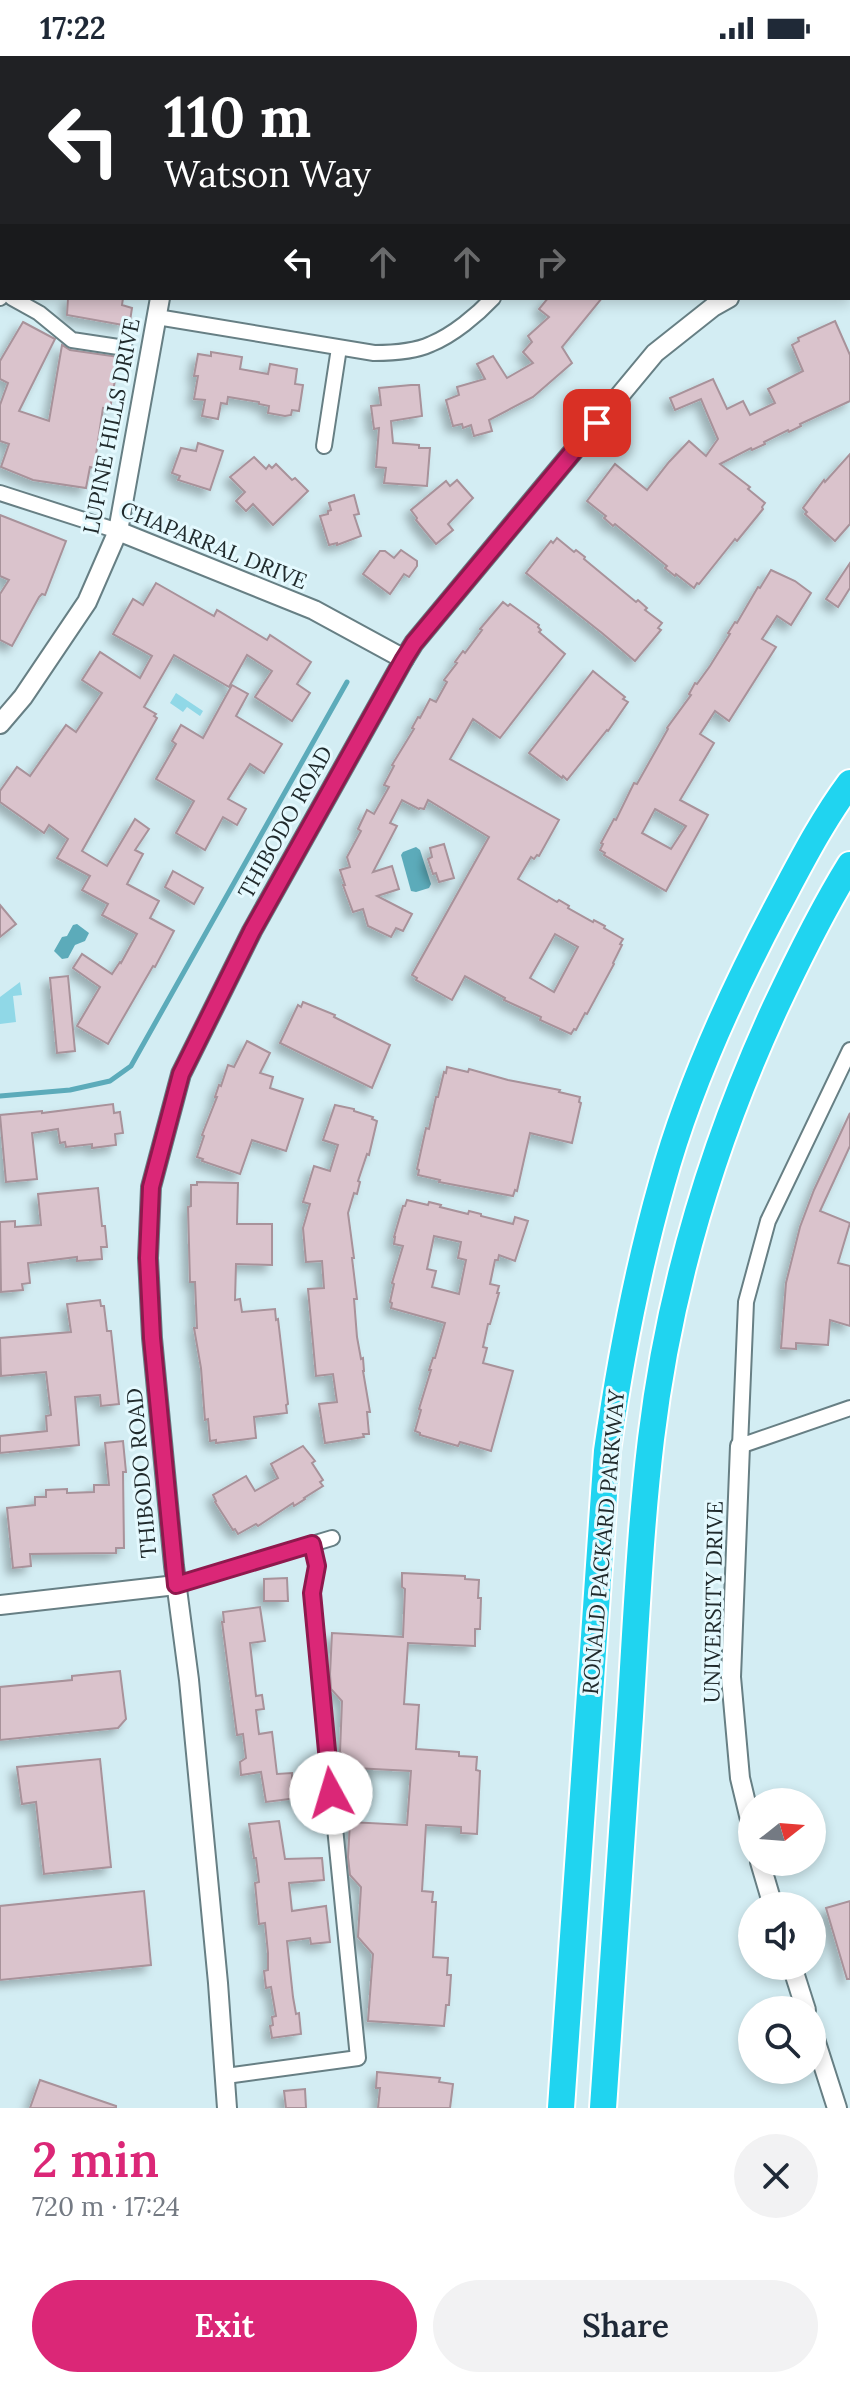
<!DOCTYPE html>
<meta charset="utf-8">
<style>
body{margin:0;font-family:Lora,serif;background:#f2f2f3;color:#1f2937;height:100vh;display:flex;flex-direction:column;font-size:30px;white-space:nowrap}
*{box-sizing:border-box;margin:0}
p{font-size:26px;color:#747a83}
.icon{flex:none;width:44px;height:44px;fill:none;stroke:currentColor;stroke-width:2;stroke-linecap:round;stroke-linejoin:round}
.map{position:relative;height:2052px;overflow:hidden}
.details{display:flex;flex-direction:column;background:#fff;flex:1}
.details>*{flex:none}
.banner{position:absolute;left:0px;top:0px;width:850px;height:244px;box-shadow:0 4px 12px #0003;background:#202124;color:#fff;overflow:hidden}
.needle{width:52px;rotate:73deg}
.buttons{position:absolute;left:738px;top:1732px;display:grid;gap:16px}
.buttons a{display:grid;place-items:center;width:88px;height:88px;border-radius:50%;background:#fff;box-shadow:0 4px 12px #0003;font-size:40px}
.pin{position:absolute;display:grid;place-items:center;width:68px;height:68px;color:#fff;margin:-34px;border-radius:16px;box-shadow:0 4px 12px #0006}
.me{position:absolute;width:88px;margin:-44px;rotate:354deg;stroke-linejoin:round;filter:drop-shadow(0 0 6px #0008)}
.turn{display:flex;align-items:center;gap:28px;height:168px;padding:0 32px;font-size:36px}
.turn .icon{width:104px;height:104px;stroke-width:2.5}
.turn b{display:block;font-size:56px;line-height:68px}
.lanes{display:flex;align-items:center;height:76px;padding:0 32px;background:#0003;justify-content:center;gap:40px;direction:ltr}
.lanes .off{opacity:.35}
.round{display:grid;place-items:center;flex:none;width:84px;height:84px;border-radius:42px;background:#f2f2f3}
.head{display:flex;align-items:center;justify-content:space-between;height:136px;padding:0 32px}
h1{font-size:48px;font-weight:600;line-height:60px;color:#db2777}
.cta{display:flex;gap:16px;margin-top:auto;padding:16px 32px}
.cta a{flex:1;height:92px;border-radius:48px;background:#db2777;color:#fff;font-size:32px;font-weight:600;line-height:92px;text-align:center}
.cta a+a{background:#f2f2f3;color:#1f2937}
.status{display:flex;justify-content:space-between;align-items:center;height:56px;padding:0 40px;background:#fff;direction:ltr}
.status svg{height:22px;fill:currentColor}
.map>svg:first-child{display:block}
</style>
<div class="status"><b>17:22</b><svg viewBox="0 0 49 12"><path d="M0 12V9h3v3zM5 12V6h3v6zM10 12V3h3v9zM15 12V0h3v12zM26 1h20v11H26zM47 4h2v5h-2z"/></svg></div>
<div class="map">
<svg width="850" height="2052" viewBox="0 0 850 2052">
<defs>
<filter id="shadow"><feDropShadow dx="-6" dy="6" stdDeviation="4" flood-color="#0004"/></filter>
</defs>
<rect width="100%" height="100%" fill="#d3edf3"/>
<g fill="#90d8e7">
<path d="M171,0H603L598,2H172Z"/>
<path d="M176,637L203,655L200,660L187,651L183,656L170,647Z"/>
<path d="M20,926L22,939L13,940L16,966L0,968V941Z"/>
</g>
<g fill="#5cabba">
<path d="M416,791L420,794L431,828L429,832L416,836L411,835L401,799L403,796Z"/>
<path d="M77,868L89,877L85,885L75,889L68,902L62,903L54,895L62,881L67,880L73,869Z"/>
</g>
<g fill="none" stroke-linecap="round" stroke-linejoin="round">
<path stroke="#5cabba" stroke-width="5" d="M0,1040L70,1034L110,1025L131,1010L347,626"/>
</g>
<g fill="#dac3cc" stroke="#a8929a" stroke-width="2" fill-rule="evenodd" filter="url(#shadow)">
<path d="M68,242H123L122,249L132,252L130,265L124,264L123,269L67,259Z"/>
<path d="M548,242H602L562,291L572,307L533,341L489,364L492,375L474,380L471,369L463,372L462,368L453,370L446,344L459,339L457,331L485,323L477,308L493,300L507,322L533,307L523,296L532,286L528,280L549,261L539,253Z"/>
<path d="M835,265L850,299V345L800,368L801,370L789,376L788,374L764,386L765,388L752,394L751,392L720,408L750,431L748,433L765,447L762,451L763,453L737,485L735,483L699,528L697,527L694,532L676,518L675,520L665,512L667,510L615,468L613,470L604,462L606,460L587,445L615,408L647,434L669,406L689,385L706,400L718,383L701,343L675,354L670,342L713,323L727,353L743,345L750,359L775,347L768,333L803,315L792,289L799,285L798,282Z"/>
<path d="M23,266L55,283L19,355L49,365L62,289L70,294L119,301L110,353L103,352L94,412L90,411L86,432L33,424L1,411L9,388L0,385V349L8,327L0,323V305Z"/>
<path d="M211,296L242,301L240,313L268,318L270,308L297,313L295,328L303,329L299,355L292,354L291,359L285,360L268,357L269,350L259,348V346L228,341L227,348L221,347L218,363L202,360L205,344L194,343L198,320H194L198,298L211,300Z"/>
<path d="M411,329H419L422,360L391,365L393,387L419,389V392H430L427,430L384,427L386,412L376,411L379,372L374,373L371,350L381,349L379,332Z"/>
<path d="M198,387L223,395L210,434L178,424L180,420L172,417L181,392L196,395Z"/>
<path d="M850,398V468L835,485L805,458L807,456L803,452L824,424L825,426Z"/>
<path d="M254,401L266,413L269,409L272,412L276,408L292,424L295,422L308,435L273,469L253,448L246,455L236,445L245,436L230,421Z"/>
<path d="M457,424L473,442L448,468L453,474L436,488L416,464L417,462L411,454L446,425L450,430Z"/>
<path d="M354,439L359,458L354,459L361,480L337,489V487L329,489L320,460L328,458V455L331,454L329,447Z"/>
<path d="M0,459L66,485L45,539L42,538L39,541L12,590L0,584V538L9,524L0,520Z"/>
<path d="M557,482L574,496L576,494L585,501L584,503L636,546L638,544L647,552L645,554L662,567L658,572L661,574L635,605L602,577L526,517L551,485L553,487Z"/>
<path d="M401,494L417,505V510L409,521L404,518L390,538L363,518L380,495H385L394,502Z"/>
<path d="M850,507V532L838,551L826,543Z"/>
<path d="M771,514L795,525L811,537L791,569L777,560L762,583L776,591L729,665L715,655L700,678L714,687L680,744L708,759L666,835L604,799L605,797L600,794L603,788L601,787L614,763L616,764L634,727L637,728L668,673L667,672L691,639L689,638L695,627L697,628L710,610L730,578L728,577L735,566L737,567L758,531L760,532ZM655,753L686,770L671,793L642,777Z"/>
<path d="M156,527L214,560L217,554L267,584L270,579L311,606L297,628L310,637L292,665L255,641L272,615L247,599L229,631L174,599L144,651L156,658L154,660L157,662L82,795L107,810L135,763L149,773L135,794L143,798L127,828L159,845L150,862L174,875L155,911L153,910L108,988L77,970L100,931L73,912L82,898L112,918L120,906L121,907L137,878L102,859L108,848L82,834L90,820L57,802L68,783L49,769L44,777L0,746V735L17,711L30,720L66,669L76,676L102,637L82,624L100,596L140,622L152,600L113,578L133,543L143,549Z"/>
<path d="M503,546L508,550L510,548L539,569L538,571L541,574L539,576L565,598L500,682L473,663L450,703L559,764L539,800L537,799L534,803L531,801L518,823L557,846L559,844L569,850L568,852L593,866L594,864L605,870L604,872L623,883L620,888L622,889L613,907L614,908L587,958L585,957L576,974L574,973L571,978L540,964L541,961L504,944L505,942L465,920L452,944L416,924L417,922L412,919L489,781L428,744L424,753L420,752L419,753L402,744L390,767L397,770L373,816L392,810L399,833L377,840L412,858L403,875L396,872L391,881L368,870L363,853L353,856L343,829H345L340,814L350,811L347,801L361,775L358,773L367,754L374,758L389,731L384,729L394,710L392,709L414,673L412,672L418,661L420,662L430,643L436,646L447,626L444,624L457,607L455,606L463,595L465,597L482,574L480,573ZM555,878L578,891L554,936L530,922Z"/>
<path d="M593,615L625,641L623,643L628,646L608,675L607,674L567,724L563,720L562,722L529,697Z"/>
<path d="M232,629L248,638L236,660L282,688L264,717L250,708L228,743L246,753L237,769L223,761L205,794L176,777L194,745L156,723L176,688L172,685L181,669L203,682Z"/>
<path d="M444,788L454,822L439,826L436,817L433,818L428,803L432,801L430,792Z"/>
<path d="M173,815L203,832L194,848L165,831Z"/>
<path d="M0,849L16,868L0,881Z"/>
<path d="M68,920L75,995L57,997L50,922Z"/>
<path d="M303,946L335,959L334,961L390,989L372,1032L280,987L298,949L301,951Z"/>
<path d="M247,985L270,997L260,1017L273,1021L270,1032L303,1043L286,1095L252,1084L240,1118L202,1105L203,1103L197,1101L204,1080L202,1079L217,1041H215L219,1029L221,1030L228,1009L234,1011Z"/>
<path d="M447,1011L468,1016L469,1013L508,1024L560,1034L559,1036L580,1041L579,1046L581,1047L572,1087L530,1077L517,1135L515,1134L513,1140L439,1126L440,1124L418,1119L419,1114L417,1113L426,1072L429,1073L436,1041H438L444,1016L446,1017Z"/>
<path d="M113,1048L114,1057L120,1056L123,1077L115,1078L116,1089L92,1092V1088L66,1091L65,1086L60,1087L58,1073L32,1077L37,1123L6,1126L0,1059L42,1055V1057Z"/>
<path d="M335,1049L354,1053V1055L373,1061L372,1063L377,1065L369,1099L367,1098L358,1125L360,1126L357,1138L354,1137L348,1157L354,1202H352L357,1243H354L357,1281L361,1303L363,1302L364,1315H363L370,1356H367L369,1378H363L364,1381L325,1387L319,1348L337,1346L333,1318L316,1320L308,1233L324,1232L322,1205L306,1206L303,1172L310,1148L303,1146L314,1110L330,1115L338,1089L323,1084Z"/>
<path d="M850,1057V1090L820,1155L850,1167L838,1207L850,1210V1270L830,1264L828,1289L796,1287V1293L781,1292L786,1227L800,1171L814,1134Z"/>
<path d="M197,1126L238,1127L237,1168H272V1209L236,1208L235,1244L240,1243L242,1256L275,1253L276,1264L278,1263L288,1348L286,1349L287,1357L254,1361L256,1382L216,1387V1384L210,1385L208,1363L205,1364L201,1312L194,1272H197L195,1226H190L188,1151L191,1150V1129H197Z"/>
<path d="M98,1132L102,1170H105L107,1191H101L102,1203L77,1205V1201L28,1207L30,1227L22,1228L23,1234L1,1236L0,1166L15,1165V1171L41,1169L38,1138Z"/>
<path d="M407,1144L428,1149L429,1146L441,1149L440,1151L468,1158L469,1155L481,1158V1160L513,1168L515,1161L528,1165L515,1205L499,1199L498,1204H495L490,1228L499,1230L497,1237H499L490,1268H488L483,1291L487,1292L483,1307L513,1315L491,1395L460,1386L458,1390L420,1379V1377L415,1375L421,1354L419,1353L431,1314H429L433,1302H435L445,1267L391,1252L392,1247L390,1246L394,1228L392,1227L403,1190L394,1188L395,1181H394L403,1150H405ZM434,1180L461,1186L458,1202L466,1204L459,1238L432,1231L436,1215L427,1213Z"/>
<path d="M100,1244L101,1250H104L107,1275H111L119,1348L101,1350L100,1339L75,1341L79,1389L0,1397V1380L47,1375L46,1360L51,1359L46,1316L1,1320L0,1282L71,1276L67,1248Z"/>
<path d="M123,1385L126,1416H123L124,1492H116V1497L30,1498L31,1510L13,1512L7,1452L35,1449V1441H46V1434L67,1433V1437L94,1436V1429H109L105,1387Z"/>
<path d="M303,1390L315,1405L312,1407L323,1424L320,1426L323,1430L304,1442L305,1443L294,1450L293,1447L258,1470L256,1468L238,1478L235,1473L233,1474L215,1446L216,1445L213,1439L246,1420L255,1435L278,1422L271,1408Z"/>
<path d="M402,1517L465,1520V1523L479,1524L478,1542H481L480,1573H475V1590L408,1587L404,1648L419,1649L416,1693L459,1696V1700L477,1701L476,1714L480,1715L477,1778L461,1777V1771L426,1769L422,1835L433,1836L432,1846H436L433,1901L448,1902L447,1919H451L449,1949H446L444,1970L368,1965L373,1898L358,1881L361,1831L350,1819L348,1801L350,1766L407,1769L411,1715L354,1712L340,1696L342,1645L331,1633L330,1618L332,1577L403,1581L405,1533L402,1531Z"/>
<path d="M287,1522L288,1545H264V1523Z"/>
<path d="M260,1551L265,1585L250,1587L256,1640L262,1639L264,1653L256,1654L259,1678L272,1676L277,1718L292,1717V1723L309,1721L312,1738L297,1740V1742L266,1746L261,1716L241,1719L240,1706L246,1702L243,1678L237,1679L222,1566H224L223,1556Z"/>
<path d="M120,1615L126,1663L118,1672L0,1684V1631L72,1624V1620Z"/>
<path d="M100,1703L111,1811L44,1818L36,1746L22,1748L17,1711Z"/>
<path d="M279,1765L285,1803L322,1802L324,1824L289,1827L292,1855L326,1850L330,1886L311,1888L310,1882L287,1885L293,1941L296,1958L299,1957L301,1978L272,1982L270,1970L273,1969L272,1961L276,1960L271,1931L266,1932L264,1915L268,1914V1897L265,1867L259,1868L255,1827L259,1826L256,1802H254L249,1768Z"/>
<path d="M144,1835L151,1909L0,1924V1850Z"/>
<path d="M850,1845V1923H847L826,1852Z"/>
<path d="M377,2016L440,2022L439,2026L453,2028L450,2052H378L380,2032H376Z"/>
<path d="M40,2024L116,2050V2052H30Z"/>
<path d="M305,2033L306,2052H286L284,2035Z"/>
</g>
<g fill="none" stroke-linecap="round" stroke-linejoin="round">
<g stroke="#677f84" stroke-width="18">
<g id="minor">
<path d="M104,0L124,2"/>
<path d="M784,0V2"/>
<path d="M135,2L151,0"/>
<path d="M0,242L2,238"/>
<path d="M12,242L39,257L72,284L125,292"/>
<path d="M157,261L374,297C393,297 414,296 431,288C453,279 477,259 493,242"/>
<path d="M324,390L339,292"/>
<path d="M0,437L118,475"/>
<path d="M850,994L768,1165L746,1246L740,1390L850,1352"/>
<path d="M176,1529L332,1482"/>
<path d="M226,2020L358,2002L313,1551L312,1537L317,1510L312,1488"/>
</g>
</g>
<g stroke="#677f84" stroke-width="22">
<g id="tertiary">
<path d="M171,0L172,2"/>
<path d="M848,191L850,190"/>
<path d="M118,475L314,554L404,603"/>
<path d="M0,668L23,641L87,546L118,475L160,242"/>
<path d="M740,1390L731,1621L740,1722L752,1772"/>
<path d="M0,1549L176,1529"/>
<path d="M760,1806L773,1850"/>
<path d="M792,1910L806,1954"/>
<path d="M812,1974L837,2052"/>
<path d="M227,2052L218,1927L189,1624L174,1510L152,1282L148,1202L151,1131L181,1018L252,875L404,603L414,587L655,297L713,251L729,242"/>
</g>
</g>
<g stroke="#fff" stroke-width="30">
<g id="motorway">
<path d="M561,2052L607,1395C620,1305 637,1215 662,1127C688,1032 730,940 776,853C799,810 821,766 850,727"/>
<path d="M603,2052C612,1921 621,1790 630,1660C636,1568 640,1475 651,1383C669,1233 712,1089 775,952C798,903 822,854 850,809"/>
</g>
</g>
<use href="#minor" stroke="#fff" stroke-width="14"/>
<use href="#tertiary" stroke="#fff" stroke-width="18"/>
<use href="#motorway" stroke="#20d4f0" stroke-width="26"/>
</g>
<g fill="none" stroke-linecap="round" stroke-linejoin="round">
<g stroke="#8e194d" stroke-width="20">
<path id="route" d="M331,1737L312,1537L317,1510L312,1488L176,1529L152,1282L148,1202L151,1131L181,1018L252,875L404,603L414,587L597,367"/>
</g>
<use href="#route" stroke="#db2777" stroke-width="14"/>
</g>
<g text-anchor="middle" stroke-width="6" stroke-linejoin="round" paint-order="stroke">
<g font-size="22" fill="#202a2c" stroke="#e4f9fe">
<text transform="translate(111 370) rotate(-79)" y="8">LUPINE HILLS DRIVE</text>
<text transform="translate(214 489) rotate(22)" y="8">CHAPARRAL DRIVE</text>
<text transform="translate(285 766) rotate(-61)" y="8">THIBODO ROAD</text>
<text transform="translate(141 1417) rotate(-95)" y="8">THIBODO ROAD</text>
<text transform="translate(603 1486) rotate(-85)" y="8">RONALD PACKARD PARKWAY</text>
<text transform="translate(713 1546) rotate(-89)" y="8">UNIVERSITY DRIVE</text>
</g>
</g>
</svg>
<div class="buttons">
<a><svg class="needle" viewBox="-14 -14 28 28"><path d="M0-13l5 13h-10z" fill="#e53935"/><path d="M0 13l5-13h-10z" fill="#747a83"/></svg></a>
<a><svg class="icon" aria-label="sound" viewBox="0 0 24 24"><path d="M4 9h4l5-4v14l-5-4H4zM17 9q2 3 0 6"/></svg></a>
<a><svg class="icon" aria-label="search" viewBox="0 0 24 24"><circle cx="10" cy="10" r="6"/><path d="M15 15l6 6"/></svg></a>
</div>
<div class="pin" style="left:597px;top:367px;background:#d93025"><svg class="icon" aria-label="arrive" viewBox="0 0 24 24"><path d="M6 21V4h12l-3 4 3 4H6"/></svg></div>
<svg class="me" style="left:331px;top:1737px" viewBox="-20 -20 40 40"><circle r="19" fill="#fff"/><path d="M0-13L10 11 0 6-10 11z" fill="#db2777"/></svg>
<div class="banner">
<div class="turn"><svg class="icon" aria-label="left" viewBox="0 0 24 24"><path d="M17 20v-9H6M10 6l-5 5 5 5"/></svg><div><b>110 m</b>Watson Way</div></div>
<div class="lanes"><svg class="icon" aria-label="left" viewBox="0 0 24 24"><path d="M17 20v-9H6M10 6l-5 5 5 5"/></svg><svg class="icon off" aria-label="ahead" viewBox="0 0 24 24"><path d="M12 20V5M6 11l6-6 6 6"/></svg><svg class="icon off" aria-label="ahead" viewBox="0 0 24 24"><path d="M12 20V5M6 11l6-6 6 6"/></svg><svg class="icon off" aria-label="right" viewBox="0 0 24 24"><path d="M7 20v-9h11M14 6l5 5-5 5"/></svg></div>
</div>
</div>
<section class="details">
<div class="head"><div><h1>2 min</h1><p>720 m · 17:24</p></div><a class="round"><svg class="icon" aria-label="close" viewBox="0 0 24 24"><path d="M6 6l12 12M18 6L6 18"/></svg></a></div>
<div class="cta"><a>Exit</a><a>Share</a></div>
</section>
